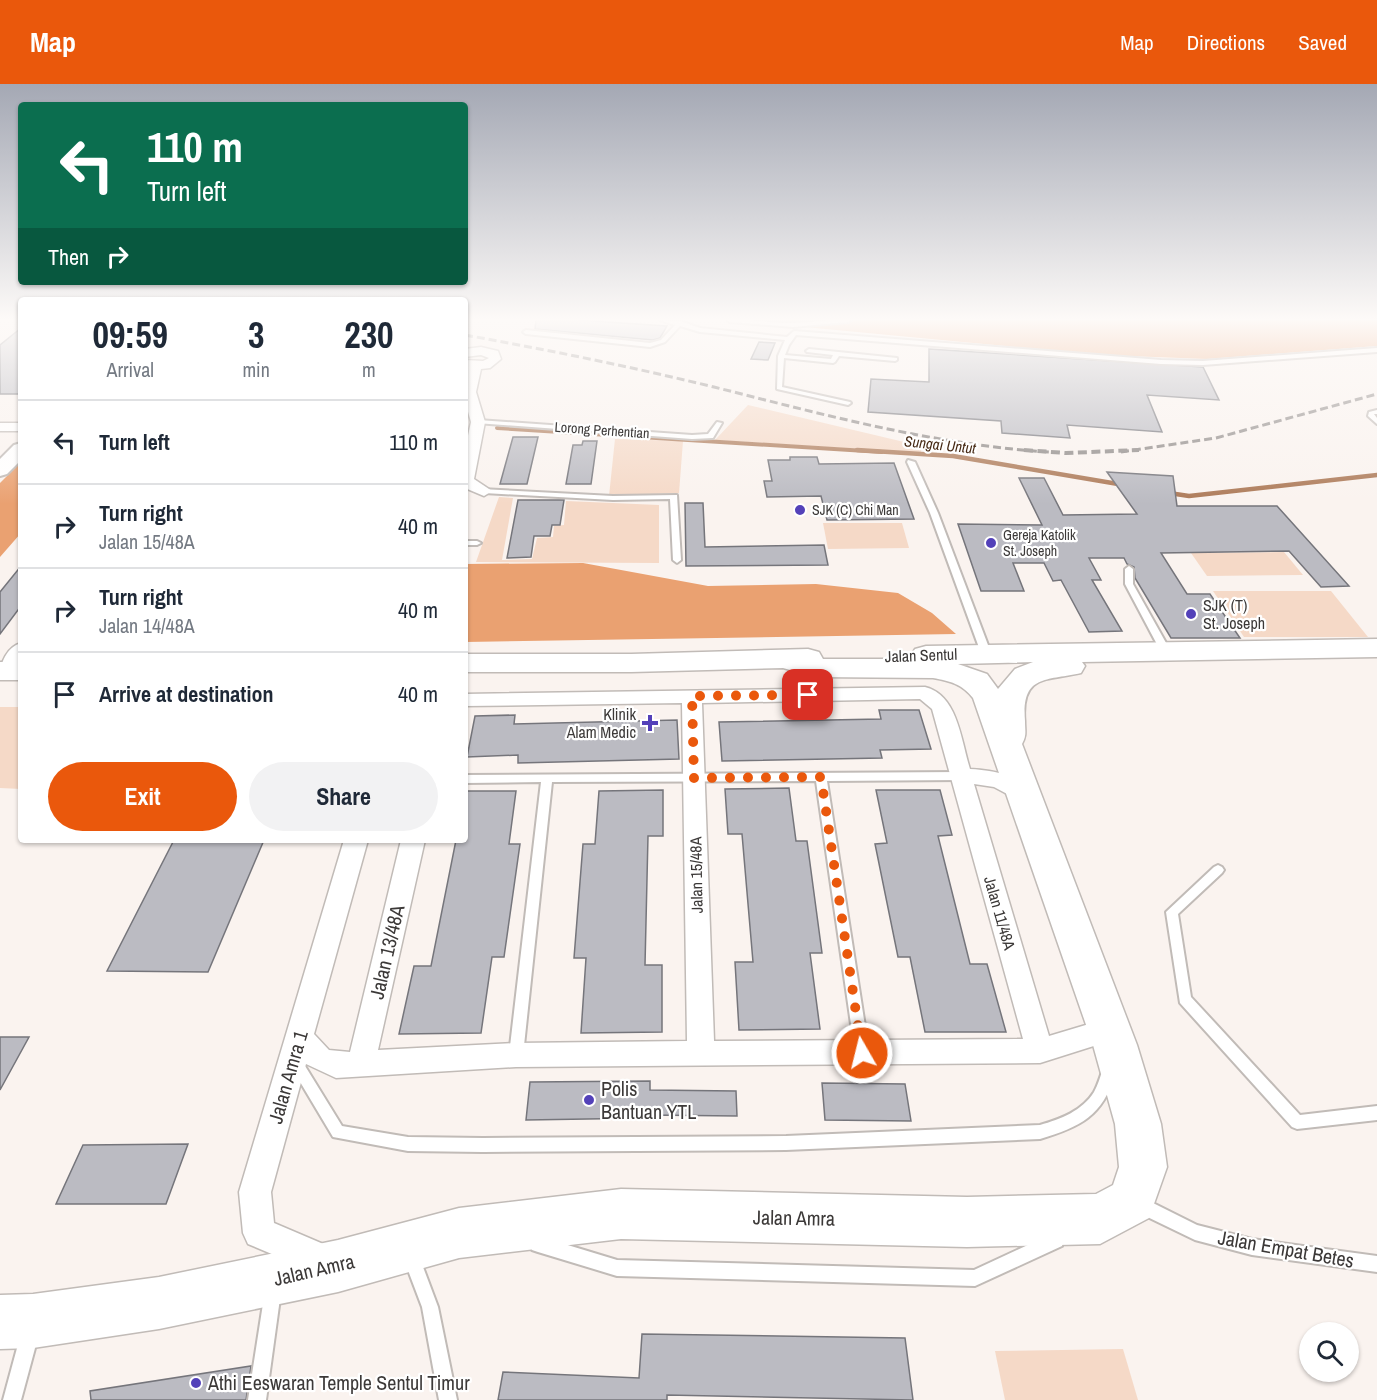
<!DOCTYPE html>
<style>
body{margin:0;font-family:"Archivo Narrow",sans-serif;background:#f2f2f3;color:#1f2937;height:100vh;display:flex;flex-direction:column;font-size:22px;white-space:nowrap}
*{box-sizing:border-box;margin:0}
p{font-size:20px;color:#747a83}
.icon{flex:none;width:33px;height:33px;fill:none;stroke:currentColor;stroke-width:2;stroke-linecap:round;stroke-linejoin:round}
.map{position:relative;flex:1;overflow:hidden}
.drawer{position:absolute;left:18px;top:213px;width:450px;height:546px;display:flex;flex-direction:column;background:#fff;border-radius:6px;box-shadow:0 2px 4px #0004}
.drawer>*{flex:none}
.banner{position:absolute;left:18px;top:18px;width:450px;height:183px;border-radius:6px;box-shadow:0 2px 4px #0004;background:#0b6e4f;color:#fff;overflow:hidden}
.controls{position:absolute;left:1299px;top:1238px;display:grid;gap:12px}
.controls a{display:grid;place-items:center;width:60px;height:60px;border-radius:50%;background:#fff;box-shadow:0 2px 4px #0004;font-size:30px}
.pin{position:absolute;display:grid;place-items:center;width:51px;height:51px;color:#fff;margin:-26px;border-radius:12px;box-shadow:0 3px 9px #0006}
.me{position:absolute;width:66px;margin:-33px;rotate:352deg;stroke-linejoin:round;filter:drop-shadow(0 0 4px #0008)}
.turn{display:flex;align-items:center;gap:21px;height:126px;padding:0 30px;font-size:27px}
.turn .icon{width:78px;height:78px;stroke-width:2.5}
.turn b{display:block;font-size:42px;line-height:51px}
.then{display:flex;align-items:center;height:57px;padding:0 30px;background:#0003;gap:12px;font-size:22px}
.eta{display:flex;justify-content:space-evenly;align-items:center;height:102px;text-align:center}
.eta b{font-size:36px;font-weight:700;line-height:42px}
.primary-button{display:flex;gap:12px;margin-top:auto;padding:12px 30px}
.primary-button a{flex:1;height:69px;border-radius:36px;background:#ea580c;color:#fff;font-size:24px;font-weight:700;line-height:69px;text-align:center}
.primary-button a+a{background:#f2f2f3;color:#1f2937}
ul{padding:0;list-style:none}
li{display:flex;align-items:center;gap:18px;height:84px;padding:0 30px;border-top:2px solid #e0e1e3}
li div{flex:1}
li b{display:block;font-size:22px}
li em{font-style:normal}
header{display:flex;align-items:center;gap:36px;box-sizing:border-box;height:84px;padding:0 30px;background:#ea580c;color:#fff}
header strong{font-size:28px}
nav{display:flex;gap:33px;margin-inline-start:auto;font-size:21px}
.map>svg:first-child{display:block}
</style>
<header>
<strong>Map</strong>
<nav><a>Map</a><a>Directions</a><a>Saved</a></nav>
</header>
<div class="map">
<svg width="1377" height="1316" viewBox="0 0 1377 1316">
<rect width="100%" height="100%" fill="#faf3ef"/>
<g fill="#f5d9c7">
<path d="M748,321L921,362V369L715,356Z"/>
<path d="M615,355L683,357L679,409L609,412Z"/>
<path d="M499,413L513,414L502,476L532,475L537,454L553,453L554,442L564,441L566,417L659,421V479L476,478Z"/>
<path d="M823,439H902L909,464L828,465Z"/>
<path d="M1284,468L1303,491L1207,492L1191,469Z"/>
<path d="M1213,507H1331L1368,553H1244Z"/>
<path d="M0,623H21V705L0,704Z"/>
<path d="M1123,1265L1138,1316H1005L995,1267Z"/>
</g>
<g fill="#eaa171">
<path d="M750,236H1377V262L1207,275L1101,271L815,244Z"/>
<path d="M21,378V449L0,473V399Z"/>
<path d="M583,479L708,502L816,500L898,509L932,529L956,550L465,558V480Z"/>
</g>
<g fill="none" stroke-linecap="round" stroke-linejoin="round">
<path stroke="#ad7a58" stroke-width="4" d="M497,344L882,368"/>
<g stroke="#ad7a58" stroke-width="4.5">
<path d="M857,366L953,372L1124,401"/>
<path d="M1169,409L1189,412L1377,391"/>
</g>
</g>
<g fill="#bbbbc2" stroke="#75757b" stroke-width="1.5">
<path d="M536,236H577L667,242L660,254L653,256L535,245Z"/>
<path d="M21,244V310H0V261Z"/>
<path d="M759,258L775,259L768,276L751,275Z"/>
<path d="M929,265L1203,283L1219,316L1147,311L1162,348L1067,341L1070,354L1002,349L1001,337L868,328L871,295L929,298Z"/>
<path d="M513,353H538L527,400H500Z"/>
<path d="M583,357H597L591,400H566L573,361H582Z"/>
<path d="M790,373H817L819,380L894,379L914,435L827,436L821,412L767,413L764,397H772L768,376H790Z"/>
<path d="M1107,388L1173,392L1177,422H1277L1349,502L1321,503L1289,467L1161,469L1187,510H1210L1240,554H1171L1135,494L1134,483L1127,480L1124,474H1089L1101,496H1092L1122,547L1089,548L1061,496L1053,497L1044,479H1013L1024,507H981L958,440L1042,441L1019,394H1044L1063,431L1137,430Z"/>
<path d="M518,416H564L560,441H552L550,452H534L531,473L507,474Z"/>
<path d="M685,419H703L705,463L824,461L828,481L686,482Z"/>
<path d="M21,482V522L0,550V508Z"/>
<path d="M879,626H919L931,665L880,666L882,674L722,677L719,638L881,635Z"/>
<path d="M515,631L514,640L677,636L679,675L518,679V671L467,673L475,632Z"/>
<path d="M789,704L796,757H807L822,869H810L820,945L739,946L735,878H753L742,750H728L725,705Z"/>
<path d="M663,706V752H648L645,881H662V948L581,949L586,874H574L583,760H595L599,707Z"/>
<path d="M876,706H940L952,751L938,752L970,880H987L1006,948H925L910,873H898L875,760L887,759Z"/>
<path d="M465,707H516L509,760H520L504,873H492L481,949L399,950L414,882H431L456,756H465Z"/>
<path d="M174,756H264L208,888L107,887Z"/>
<path d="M0,953H29L0,1006Z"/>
<path d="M650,997V1006L736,1007L737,1032L649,1031V1034L526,1036L530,998Z"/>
<path d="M822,999L905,1000L911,1037L825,1036Z"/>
<path d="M188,1060L166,1120H56L83,1061Z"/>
<path d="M642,1250L905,1254L913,1316L667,1311V1316H498L503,1288L639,1294Z"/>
<path d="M251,1282L246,1316H91L90,1307Z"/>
</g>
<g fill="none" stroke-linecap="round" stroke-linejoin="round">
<g stroke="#c1bbb7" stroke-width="4">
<g id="service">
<path d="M660,236L680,237L700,244L787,253L794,247L1161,276L1203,277L1377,264V268L1203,281L1161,280L796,251L789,261L785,271L831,275L833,271L807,268L806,267L809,265L897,274V276L895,277L839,272L835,278L833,279L784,274L782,303L850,318L851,319L848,321L777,305L778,272L785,256L700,248L680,242L665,258L650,263L526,250L523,248L526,246L650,259L661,256L675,241Z"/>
<path d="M727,236C749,234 772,240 794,239C813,239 832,234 851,236L848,238L793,243L730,238Z"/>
<path d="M1377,326V330H1374L1377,334V340L1368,332L1369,328Z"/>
<path d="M478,336L692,351L708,350L717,338L722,339L713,354L692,355L476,339L475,338Z"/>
<path d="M908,376L915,378L938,429L991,569L989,571H983L981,569L930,429L907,378Z"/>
<path d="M481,405L613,412L677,411L681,476L677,479L673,476L670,415L613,416L484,409H481Z"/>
<path d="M465,457H477L481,459L477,461H465Z"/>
<path d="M1129,482L1133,485V500L1170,566L1168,568L1165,569L1160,566L1125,500V485Z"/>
<path d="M961,688L966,692L961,696L827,697L869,968L867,972L862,974L857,972L855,968L816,697L552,698L523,971L521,975L516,977L511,975L509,971L541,698L465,699V691Z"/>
<path d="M1218,781L1222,783L1224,786L1222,789L1178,830L1191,913L1300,1031L1377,1022V1036L1297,1045L1292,1043L1180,919L1166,828L1214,783Z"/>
<path d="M297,975L302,977L342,1042L408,1053L483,1054L786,1052L1040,1041C1061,1035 1082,1027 1094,1008C1098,1001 1100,993 1103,985L1108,984L1113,985L1115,990C1103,1032 1080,1043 1040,1055L786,1066L483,1068L408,1067L333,1053L290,981L292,977Z"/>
<path d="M1141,1113L1197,1141L1252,1155L1377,1172V1188L1252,1171L1195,1156L1135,1127L1133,1121L1135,1115Z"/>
<path d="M1056,1148L1062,1150L1064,1156L1062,1162L975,1202L617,1192L538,1168L532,1166L530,1160L532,1154L538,1152L617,1176L974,1186Z"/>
<path d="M411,1165L417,1167L438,1223L457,1316H439L422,1223L403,1173L405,1167Z"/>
<path d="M273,1199L279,1201L281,1207L266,1316H248L265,1207L267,1201Z"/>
<path d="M29,1244L35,1247L38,1253L21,1316H3L20,1253L23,1247Z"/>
</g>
</g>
<g stroke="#c1bbb7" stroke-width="3">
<g id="minor">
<path d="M481,263L498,267L501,275L490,284L481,285L476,308L485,338L474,395L492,407L484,412L465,404V365L471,338L465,317L468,284H465V276L483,277L489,274L481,271L465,273V265Z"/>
<rect x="0" y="339" width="21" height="8"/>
<path d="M21,559V578L12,591L0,592C0,579 7,563 21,559Z"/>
<path d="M925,603C958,611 961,657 970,685C991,686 1023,691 1035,711L1032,717L1024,719L994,703L974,700L1049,952L1109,934L1119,938L1123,946L1119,954L1040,979L516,983L336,994L306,980L271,1108L274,1139L335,1165L340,1176L335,1187L324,1192L248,1160L243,1149L239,1108L344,756H368L314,950L329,966L350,968L401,756H425L378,966L516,959L687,957L682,619L465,622V610ZM920,615L932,625L1023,955L714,957L702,619Z"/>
</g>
</g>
<g stroke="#c1bbb7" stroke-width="4">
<path id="secondary" d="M21,359V376L7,390L0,392V375L14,361Z"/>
</g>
<g stroke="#c1bbb7" stroke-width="3">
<g id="primary">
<path d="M1377,555V573L1082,578L1085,582L1081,589C1047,597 1021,590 1025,637C1025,647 1027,651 1022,660L1137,961L1161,1040L1167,1083L1149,1134L1100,1160L967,1163L621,1155L459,1174L338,1208L159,1245L33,1264L0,1265V1211L33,1210L159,1193L338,1156L459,1124L621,1105L967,1113L1096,1110L1113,1101L1119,1083L1115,1040L1093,961L973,614C962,600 950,597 933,594L816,593L783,584L631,588H465V570H631L808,565L819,568L823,575H914L911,571L915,565L926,562ZM1033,578L1015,585L998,605L987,590L958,580Z"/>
<rect x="0" y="578" width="21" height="18"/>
</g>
</g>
<use href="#service" fill="#fff" fill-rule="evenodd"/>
<use href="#minor" fill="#fff" fill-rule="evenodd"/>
<use href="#secondary" fill="#fff" fill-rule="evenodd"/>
<use href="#primary" fill="#fff" fill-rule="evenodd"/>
<g stroke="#8f8a88" stroke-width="3" stroke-dasharray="8 4" stroke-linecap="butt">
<path d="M465,251C549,266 632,283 714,303C825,331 935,361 1049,368"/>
<path d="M1121,368L1216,354L1377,310"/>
</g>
<path stroke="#8f8a88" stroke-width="4" stroke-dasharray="9 4.5" stroke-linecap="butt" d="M1024,366L1066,369L1139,366"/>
</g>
<linearGradient id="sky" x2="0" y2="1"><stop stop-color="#a4a8b4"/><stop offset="0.56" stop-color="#fdfaf8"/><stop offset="1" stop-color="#fdfaf8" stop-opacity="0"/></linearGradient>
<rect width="1377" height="420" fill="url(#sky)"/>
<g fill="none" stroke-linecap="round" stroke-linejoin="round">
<path stroke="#ea580c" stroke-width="10" stroke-dasharray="0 18" d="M808,611L692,612L694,694L821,693L862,969"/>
</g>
<g fill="#5341b9" stroke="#fff" stroke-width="2">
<circle cx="800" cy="426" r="6"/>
<circle cx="991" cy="459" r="6"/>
<circle cx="1191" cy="530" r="6"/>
<path d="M647 630h6v6h6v6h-6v6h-6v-6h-6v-6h6z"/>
<circle cx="589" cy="1016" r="6"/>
<circle cx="196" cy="1299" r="6"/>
</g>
<g text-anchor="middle" stroke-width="4.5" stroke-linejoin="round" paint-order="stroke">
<g font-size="14" fill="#3c3938" stroke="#fff">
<text transform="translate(602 346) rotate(4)" y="5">Lorong Perhentian</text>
</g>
<g font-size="14" fill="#3c3938" stroke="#fff" text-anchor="start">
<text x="812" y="431">SJK (C) Chi Man</text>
<text x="1003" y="456">Gereja Katolik<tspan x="1003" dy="16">St. Joseph</tspan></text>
</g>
<g font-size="15" font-style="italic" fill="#452813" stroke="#fff">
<text transform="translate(940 361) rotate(6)" y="5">Sungai Untut</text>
</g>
<g font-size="16" fill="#3c3938" stroke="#fff" text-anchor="start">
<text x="1203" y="527">SJK (T)<tspan x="1203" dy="18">St. Joseph</tspan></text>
<text x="636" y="636" text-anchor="end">Klinik<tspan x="636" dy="18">Alam Medic</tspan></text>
</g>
<g font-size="16" fill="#3c3938" stroke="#fff">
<text transform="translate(921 571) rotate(-2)" y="6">Jalan Sentul</text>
<text transform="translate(696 791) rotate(-91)" y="6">Jalan 15/48A</text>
<text transform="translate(1000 829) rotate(74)" y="6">Jalan 11/48A</text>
</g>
<g font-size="20" fill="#3c3938" stroke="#fff">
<text transform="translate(387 868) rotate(-77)" y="7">Jalan 13/48A</text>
<text transform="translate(288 993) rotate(-74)" y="7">Jalan Amra 1</text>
<text transform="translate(794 1134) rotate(1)" y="7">Jalan Amra</text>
<text transform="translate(1286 1165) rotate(10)" y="7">Jalan Empat Betes</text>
<text transform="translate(314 1186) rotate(-13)" y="7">Jalan Amra</text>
</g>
<g font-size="20" fill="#3c3938" stroke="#fff" text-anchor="start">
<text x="601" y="1012">Polis<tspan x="601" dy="23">Bantuan YTL</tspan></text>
<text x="208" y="1306">Athi Eeswaran Temple Sentul Timur</text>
</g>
</g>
</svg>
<div class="controls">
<a><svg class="icon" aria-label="search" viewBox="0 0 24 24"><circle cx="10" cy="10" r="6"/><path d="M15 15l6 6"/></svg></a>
</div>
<div class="pin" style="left:808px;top:611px;background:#d93025"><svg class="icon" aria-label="arrive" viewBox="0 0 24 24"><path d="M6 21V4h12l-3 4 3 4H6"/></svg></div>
<svg class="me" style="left:862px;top:969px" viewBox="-20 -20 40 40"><circle r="17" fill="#ea580c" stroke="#fff" stroke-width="3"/><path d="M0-11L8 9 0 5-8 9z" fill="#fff"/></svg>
<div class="banner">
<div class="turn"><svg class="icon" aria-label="left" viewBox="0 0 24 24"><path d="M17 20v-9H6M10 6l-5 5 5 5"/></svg><div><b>110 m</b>Turn left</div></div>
<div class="then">Then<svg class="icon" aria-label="right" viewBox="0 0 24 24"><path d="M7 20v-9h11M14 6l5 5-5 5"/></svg></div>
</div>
<section class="drawer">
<div class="eta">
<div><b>09:59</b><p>Arrival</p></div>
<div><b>3</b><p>min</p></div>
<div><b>230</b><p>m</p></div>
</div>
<ul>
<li><svg class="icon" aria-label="left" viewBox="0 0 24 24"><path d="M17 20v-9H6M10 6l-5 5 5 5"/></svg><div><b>Turn left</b></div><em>110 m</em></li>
<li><svg class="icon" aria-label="right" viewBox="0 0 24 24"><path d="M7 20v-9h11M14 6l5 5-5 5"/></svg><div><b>Turn right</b><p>Jalan 15/48A</p></div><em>40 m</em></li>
<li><svg class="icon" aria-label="right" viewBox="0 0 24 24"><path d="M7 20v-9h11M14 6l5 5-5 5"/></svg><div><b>Turn right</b><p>Jalan 14/48A</p></div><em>40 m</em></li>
<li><svg class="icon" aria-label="arrive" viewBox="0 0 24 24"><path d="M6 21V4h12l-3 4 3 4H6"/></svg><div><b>Arrive at destination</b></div><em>40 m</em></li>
</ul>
<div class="primary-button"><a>Exit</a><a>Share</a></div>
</section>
</div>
